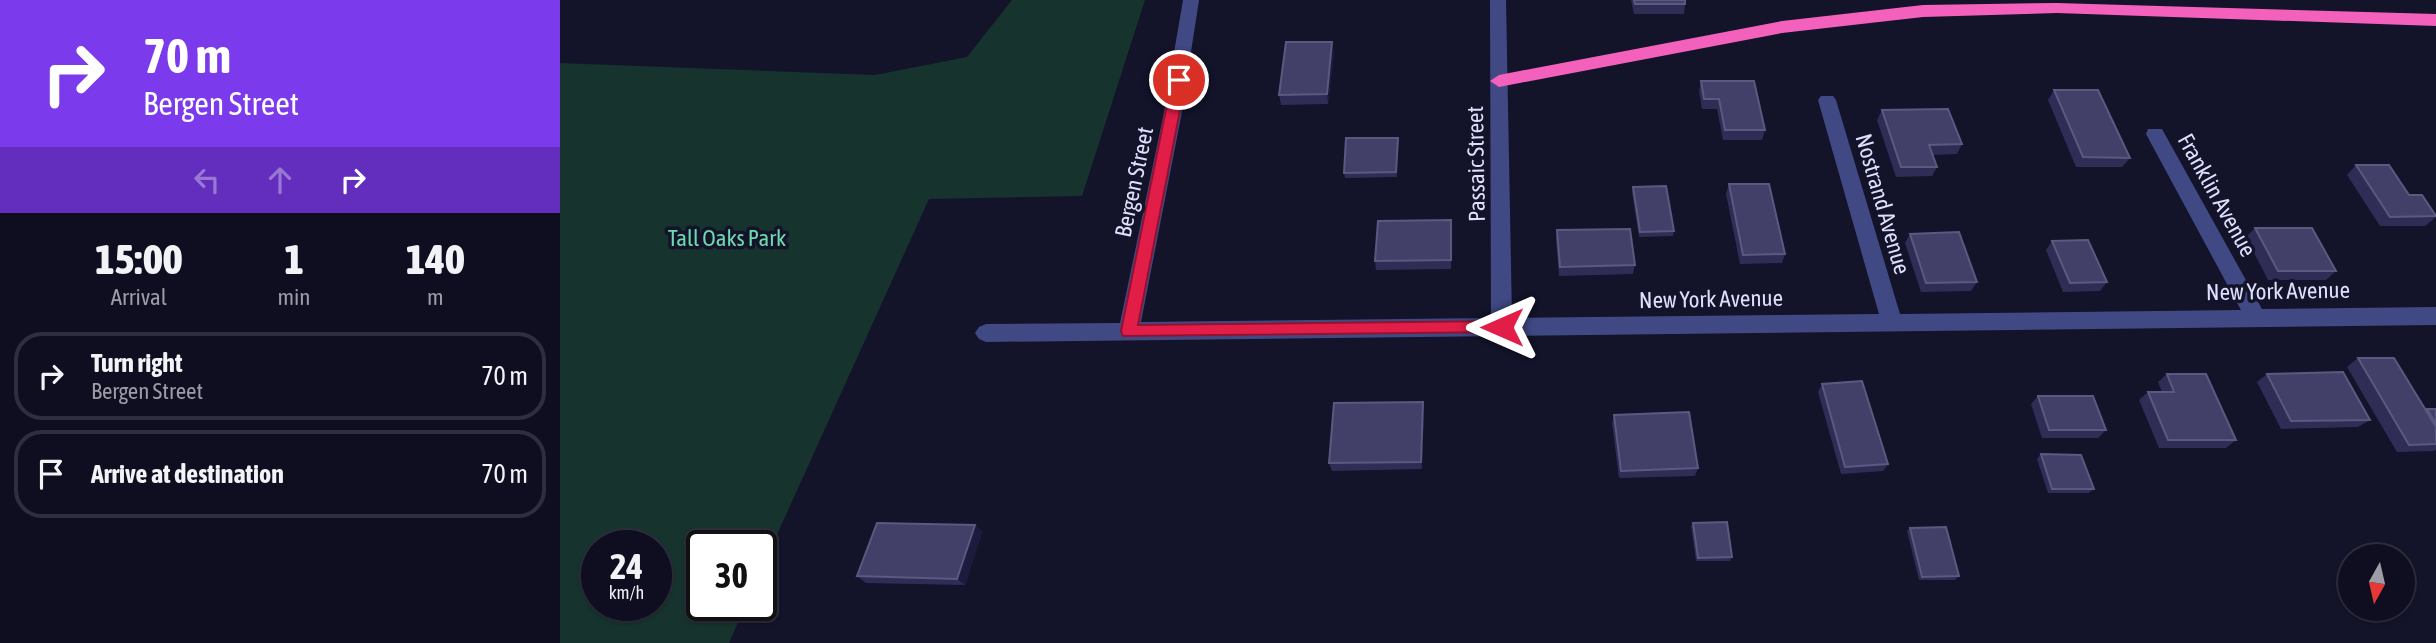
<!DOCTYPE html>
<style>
body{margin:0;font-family:"Asap Condensed",sans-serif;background:#171729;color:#f1f3f6;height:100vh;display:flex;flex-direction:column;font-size:26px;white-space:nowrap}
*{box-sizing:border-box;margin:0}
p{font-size:23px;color:#9b9ca5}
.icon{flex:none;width:38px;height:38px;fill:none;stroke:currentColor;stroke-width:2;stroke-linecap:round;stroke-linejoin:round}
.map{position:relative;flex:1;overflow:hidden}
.side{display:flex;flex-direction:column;background:#0e0e20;width:560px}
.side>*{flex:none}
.top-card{background:#7c3aed;color:#fff;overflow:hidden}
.needle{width:46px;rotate:188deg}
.tools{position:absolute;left:1778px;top:544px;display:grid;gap:14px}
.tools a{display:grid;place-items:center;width:77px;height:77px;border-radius:50%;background:#0e0e20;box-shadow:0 2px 5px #0004,0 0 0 2px #2e2e3e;font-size:35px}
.speed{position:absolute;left:21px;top:530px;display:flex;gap:14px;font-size:35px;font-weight:700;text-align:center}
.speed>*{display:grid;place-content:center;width:91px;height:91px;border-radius:50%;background:#0e0e20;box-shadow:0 2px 5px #0004,0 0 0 2px #2e2e3e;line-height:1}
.speed small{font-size:18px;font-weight:400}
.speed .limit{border:4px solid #111;border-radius:10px;background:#fff;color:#111}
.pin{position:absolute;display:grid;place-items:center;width:60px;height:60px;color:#fff;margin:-30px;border:4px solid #fff;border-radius:50%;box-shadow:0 2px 7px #0007}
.me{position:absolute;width:77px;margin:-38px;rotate:270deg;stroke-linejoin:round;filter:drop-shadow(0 0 5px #0008)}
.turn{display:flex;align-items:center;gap:24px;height:147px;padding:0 28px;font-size:32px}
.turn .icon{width:91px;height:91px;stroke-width:2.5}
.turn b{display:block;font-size:49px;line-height:60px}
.lanes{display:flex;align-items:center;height:66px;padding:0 28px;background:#0003;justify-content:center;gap:35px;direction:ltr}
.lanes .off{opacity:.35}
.eta{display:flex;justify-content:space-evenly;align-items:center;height:119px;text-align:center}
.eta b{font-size:42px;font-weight:800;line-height:49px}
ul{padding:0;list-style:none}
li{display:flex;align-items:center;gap:21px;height:88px;margin:0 14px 10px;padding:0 14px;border:4px solid #2e2e3e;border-radius:28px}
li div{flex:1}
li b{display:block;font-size:26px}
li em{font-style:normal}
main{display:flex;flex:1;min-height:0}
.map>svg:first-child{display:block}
</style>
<main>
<section class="side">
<div class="top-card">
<div class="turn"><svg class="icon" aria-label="right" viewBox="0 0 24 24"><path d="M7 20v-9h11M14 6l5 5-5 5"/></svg><div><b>70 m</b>Bergen Street</div></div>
<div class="lanes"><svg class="icon off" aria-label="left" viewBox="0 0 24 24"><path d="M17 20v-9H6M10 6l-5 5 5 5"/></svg><svg class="icon off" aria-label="ahead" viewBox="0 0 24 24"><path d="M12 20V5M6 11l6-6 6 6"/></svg><svg class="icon" aria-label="right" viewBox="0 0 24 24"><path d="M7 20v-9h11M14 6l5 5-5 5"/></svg></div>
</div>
<div class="eta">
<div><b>15:00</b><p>Arrival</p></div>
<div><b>1</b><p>min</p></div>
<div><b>140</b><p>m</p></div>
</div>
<ul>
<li><svg class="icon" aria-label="right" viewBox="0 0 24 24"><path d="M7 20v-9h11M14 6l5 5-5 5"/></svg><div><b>Turn right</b><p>Bergen Street</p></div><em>70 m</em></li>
<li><svg class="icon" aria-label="arrive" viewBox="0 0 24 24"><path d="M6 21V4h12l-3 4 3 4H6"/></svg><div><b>Arrive at destination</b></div><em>70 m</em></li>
</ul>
</section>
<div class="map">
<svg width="1876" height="643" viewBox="0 0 1876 643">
<rect width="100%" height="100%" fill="#13132a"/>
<path fill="#16332e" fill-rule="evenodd" d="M452,0H585L522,196L369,199L201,570V546H142V606H185L169,643H0V63L315,75L407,57ZM37,546H96V606H37Z"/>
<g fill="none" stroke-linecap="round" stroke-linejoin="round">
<path fill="#414985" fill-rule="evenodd" d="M623,0H639L621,117L581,322L931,318L930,0H946L952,318L1319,314L1258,100L1261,96H1273L1276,100L1340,314L1681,310L1586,134L1588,129H1602L1702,309L1876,307V325L426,342L419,339L415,333L419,327L426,324L560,323L603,117Z"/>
<path fill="#f461bd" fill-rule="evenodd" d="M1497,3L1876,14V26L1497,13L1363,17L1222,33L939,87L930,81L939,75L1222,21L1363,5Z"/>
</g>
<g fill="#2f2d56">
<path d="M1071,0H1125V4L1124,14H1074Z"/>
<path d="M774,52L768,104L721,105L719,95Z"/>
<path d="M1141,81L1205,130L1202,140H1163L1157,109H1142L1139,91Z"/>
<path d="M1494,90L1570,158L1562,167H1516L1488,100Z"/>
<path d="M1322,110L1402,144L1397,154L1372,155L1377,167L1372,176L1336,177L1317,120Z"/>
<path d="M838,138L837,177L785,178L784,173Z"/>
<path d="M1796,165L1849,195L1876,217L1865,226H1820L1787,175Z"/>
<path d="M1169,184L1225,254L1222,263L1180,264L1166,194Z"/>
<path d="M1073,187L1114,231L1113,236L1079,237L1072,192Z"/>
<path d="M1695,228L1776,271L1766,280H1708L1686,237Z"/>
<path d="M892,230L891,269L816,270L815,261Z"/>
<path d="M997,230L1075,265L1073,274L999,276L996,239Z"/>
<path d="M1350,234L1417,282L1411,291L1361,292L1345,243Z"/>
<path d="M1492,241L1547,282L1540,291L1503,292L1486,250Z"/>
<path d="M1798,358L1866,410L1876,409V450L1873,451L1837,452L1787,367Z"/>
<path d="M1607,374L1676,440L1666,448H1599L1579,400L1588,392H1602L1598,382Z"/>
<path d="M1707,374L1810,420L1798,427L1721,429L1697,382Z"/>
<path d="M1262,384L1328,464L1323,471L1281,474L1258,392Z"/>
<path d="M1478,396L1546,430L1538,438H1482L1471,404Z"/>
<path d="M863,402L864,410L862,469L772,471L769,463Z"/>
<path d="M1054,415L1138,468L1135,476L1059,478L1052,423Z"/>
<path d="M1481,454L1534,489L1529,493H1488L1477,459Z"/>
<path d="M1133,523L1172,557L1170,561H1136L1131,526Z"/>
<path d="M415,525L422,532L405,585L306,583L297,576Z"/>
<path d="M1350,528L1399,576L1395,580H1359L1347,531Z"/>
</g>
<g fill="#1c1b3d">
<path d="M772,42L774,52L768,104L767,94Z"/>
<path d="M863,402L864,410L862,469L861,462Z"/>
<path d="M415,525L422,532L405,585L397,579Z"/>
</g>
<g fill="#424068" stroke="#5a597f" stroke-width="2">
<path d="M1074,0H1125V4H1075Z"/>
<path d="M726,42H772L767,94L719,95Z"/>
<path d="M1141,81H1194L1205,130H1165L1159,99H1144Z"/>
<path d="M1494,90H1538L1570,158L1523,157Z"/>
<path d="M1388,109L1402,144L1369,145L1377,167H1341L1322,110Z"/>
<path d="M786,138H838L836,172L784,173Z"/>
<path d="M1796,165H1829L1849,195H1862L1876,216L1830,217Z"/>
<path d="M1169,184H1209L1225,254L1183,255Z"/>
<path d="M1106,186L1114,231L1080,232L1073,187Z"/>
<path d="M891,220V260L815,261L818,221Z"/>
<path d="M1695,228H1752L1776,271H1718Z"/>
<path d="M1070,229L1075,265L1000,267L997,230Z"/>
<path d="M1399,232L1417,282L1366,283L1350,234Z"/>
<path d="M1528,240L1547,282L1510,283L1492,241Z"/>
<path d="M1798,358H1834L1876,427V444L1849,445Z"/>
<path d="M1783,372L1810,420L1731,421L1707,374Z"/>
<path d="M1607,374H1646L1676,440H1608L1588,392H1614Z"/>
<path d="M1302,381L1328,464L1285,467L1262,384Z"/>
<path d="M1478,396H1533L1546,430H1489Z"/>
<path d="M863,402L861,462L769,463L774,403Z"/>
<path d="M1867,409H1876V424Z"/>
<path d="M1129,412L1138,468L1061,471L1054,415Z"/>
<path d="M1481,454L1521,455L1534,489H1492Z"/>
<path d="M1167,522L1172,557L1138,558L1133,523Z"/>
<path d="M317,523L415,525L397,579L297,576Z"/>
<path d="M1386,527L1399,576L1362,577L1350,528Z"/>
</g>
<path fill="#e11d48" stroke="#92132f" stroke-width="2" d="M619,76L626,80L578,325L942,321L948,323L950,327L948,332L563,336L561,331L612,80Z"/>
<g text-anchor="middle" stroke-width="7" stroke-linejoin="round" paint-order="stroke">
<g font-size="23" fill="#dedffd" stroke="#13132a">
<text transform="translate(916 164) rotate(-91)" y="8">Passaic Street</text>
<text transform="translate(574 182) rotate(-78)" y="8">Bergen Street</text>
<text transform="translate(1657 195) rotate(61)" y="8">Franklin Avenue</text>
<text transform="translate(1323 204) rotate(74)" y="8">Nostrand Avenue</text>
<text transform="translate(1718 291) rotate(-1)" y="8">New York Avenue</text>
<text transform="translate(1151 299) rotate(-1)" y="8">New York Avenue</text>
</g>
<g font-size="23" fill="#6dd9ae" stroke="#13132a">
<text x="167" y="246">Tall Oaks Park</text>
</g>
</g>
</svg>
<div class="tools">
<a><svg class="needle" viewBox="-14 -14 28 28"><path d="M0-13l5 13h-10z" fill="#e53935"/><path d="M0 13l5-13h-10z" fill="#9b9ca5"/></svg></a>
</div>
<div class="speed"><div>24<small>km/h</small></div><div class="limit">30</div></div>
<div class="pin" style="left:619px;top:80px;background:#d93025"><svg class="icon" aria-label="arrive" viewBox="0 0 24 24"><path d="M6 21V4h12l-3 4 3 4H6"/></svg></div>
<svg class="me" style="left:942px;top:327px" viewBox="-20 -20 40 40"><path d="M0-17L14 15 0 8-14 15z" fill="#e11d48" stroke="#fff" stroke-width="4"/></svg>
</div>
</main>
